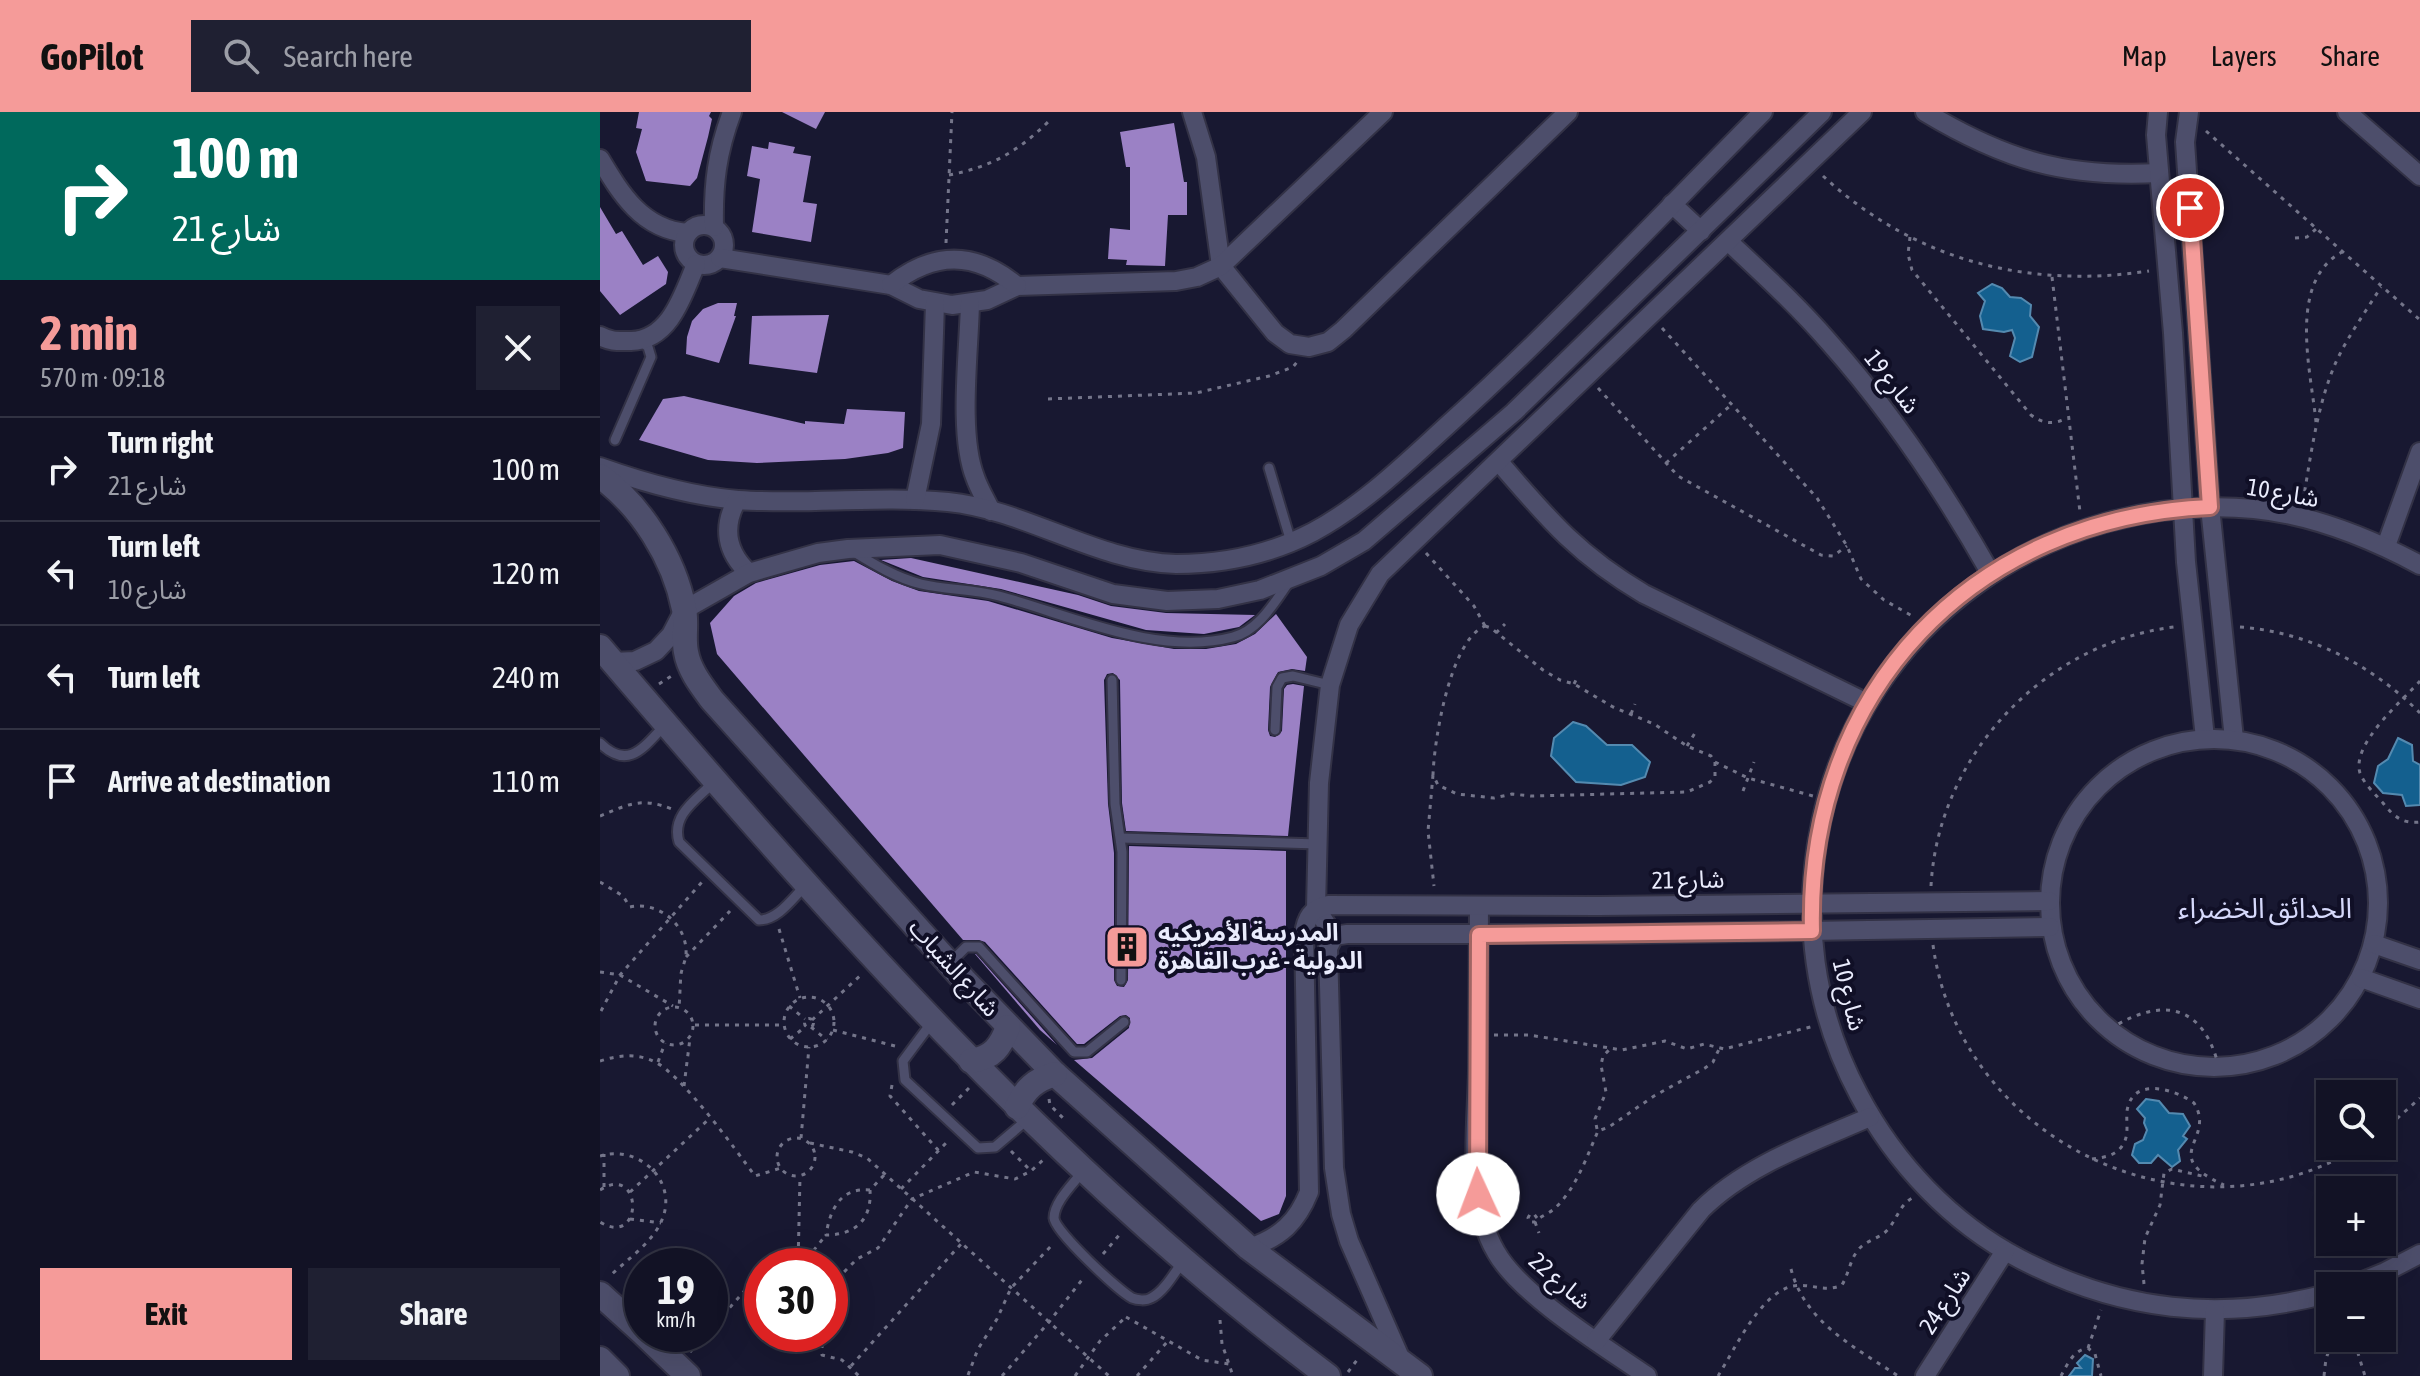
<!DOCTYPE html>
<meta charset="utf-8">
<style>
body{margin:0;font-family:"Asap Condensed","Noto Sans Arabic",sans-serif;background:#1f2032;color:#f1f3f6;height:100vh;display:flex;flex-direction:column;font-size:30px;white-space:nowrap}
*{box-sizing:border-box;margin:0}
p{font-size:26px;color:#9c9ea7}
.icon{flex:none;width:44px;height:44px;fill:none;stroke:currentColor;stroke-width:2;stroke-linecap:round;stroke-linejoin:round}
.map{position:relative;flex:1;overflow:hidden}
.panel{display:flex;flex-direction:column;background:#121225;width:600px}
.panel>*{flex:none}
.top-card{background:#00695c;color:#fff;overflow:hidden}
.buttons{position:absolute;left:1716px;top:968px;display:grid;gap:16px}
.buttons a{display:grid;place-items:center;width:80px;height:80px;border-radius:0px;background:#121225;box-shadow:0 8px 32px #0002,0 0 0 2px #313242;font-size:40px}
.speed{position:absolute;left:24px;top:1136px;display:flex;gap:16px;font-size:40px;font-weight:700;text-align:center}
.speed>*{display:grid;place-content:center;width:104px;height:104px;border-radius:50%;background:#121225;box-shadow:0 8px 32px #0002,0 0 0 2px #313242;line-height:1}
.speed small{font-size:20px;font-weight:400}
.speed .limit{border:12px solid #d22;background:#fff;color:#111}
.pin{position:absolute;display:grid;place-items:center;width:68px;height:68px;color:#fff;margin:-34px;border:4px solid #fff;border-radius:50%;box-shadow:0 2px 8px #0007}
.me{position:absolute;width:88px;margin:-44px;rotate:358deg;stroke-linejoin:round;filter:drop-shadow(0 0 6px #0008)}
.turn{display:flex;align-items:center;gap:28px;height:168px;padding:0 40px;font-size:36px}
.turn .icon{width:104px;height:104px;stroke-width:2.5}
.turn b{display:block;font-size:56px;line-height:68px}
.round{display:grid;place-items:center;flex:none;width:84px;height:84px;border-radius:0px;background:#1f2032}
.overview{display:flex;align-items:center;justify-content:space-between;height:136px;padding:0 40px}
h1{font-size:48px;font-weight:700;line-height:60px;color:#f59b99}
.button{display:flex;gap:16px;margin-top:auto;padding:16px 40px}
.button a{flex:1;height:92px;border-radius:0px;background:#f59b99;color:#111;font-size:32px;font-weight:700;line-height:92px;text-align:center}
.button a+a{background:#1f2032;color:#f1f3f6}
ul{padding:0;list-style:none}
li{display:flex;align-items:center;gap:24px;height:104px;padding:0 40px;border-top:2px solid #313242}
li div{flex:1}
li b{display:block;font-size:30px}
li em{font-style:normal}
header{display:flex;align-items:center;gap:48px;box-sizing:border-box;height:112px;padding:0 40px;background:#f59b99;color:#111}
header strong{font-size:38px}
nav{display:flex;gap:44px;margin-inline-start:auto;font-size:28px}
.search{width:560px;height:72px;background:#1f2032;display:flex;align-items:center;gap:20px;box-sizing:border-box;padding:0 28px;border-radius:0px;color:#9c9ea7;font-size:30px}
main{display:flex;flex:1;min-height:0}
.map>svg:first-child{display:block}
</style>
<header>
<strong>GoPilot</strong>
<div class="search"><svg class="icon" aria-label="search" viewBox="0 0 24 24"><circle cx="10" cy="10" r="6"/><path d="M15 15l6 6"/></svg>Search here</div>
<nav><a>Map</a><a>Layers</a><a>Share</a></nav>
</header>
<main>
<section class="panel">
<div class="top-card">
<div class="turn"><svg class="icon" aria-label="right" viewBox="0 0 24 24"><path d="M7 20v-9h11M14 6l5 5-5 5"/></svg><div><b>100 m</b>شارع 21</div></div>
</div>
<div class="overview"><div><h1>2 min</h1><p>570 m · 09:18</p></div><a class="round"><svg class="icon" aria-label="close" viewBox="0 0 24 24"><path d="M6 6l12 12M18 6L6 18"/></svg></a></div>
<ul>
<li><svg class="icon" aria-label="right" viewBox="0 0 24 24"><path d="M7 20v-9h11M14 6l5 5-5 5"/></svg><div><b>Turn right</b><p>شارع 21</p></div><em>100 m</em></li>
<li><svg class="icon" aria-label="left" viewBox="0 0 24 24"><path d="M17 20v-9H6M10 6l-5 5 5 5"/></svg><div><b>Turn left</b><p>شارع 10</p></div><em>120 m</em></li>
<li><svg class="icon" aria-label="left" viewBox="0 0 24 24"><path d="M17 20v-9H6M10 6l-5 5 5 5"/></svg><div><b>Turn left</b></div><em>240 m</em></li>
<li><svg class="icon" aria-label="arrive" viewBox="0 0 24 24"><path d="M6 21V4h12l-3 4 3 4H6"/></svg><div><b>Arrive at destination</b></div><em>110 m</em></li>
</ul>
<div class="button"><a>Exit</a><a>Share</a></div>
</section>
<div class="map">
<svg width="1820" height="1264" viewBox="0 0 1820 1264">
<rect width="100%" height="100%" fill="#181831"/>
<g fill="#14608f" stroke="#548ab0" stroke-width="2">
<path d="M1392,172L1402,176L1410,185L1421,186L1431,193L1430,204L1439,215L1432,245L1420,250L1410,244L1415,226L1412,218L1404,220L1383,217L1380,204L1385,189L1378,181Z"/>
<path d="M973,610L986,614L1007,633H1032L1050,650L1045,665L1021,673L976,670L951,644L954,626Z"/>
<path d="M1798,626L1812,633L1813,649L1820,653V693L1806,694L1802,683L1783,681L1774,671L1778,654L1788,647Z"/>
<path d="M1546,987L1559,989L1569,1001L1583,1002L1590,1014L1583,1024L1587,1027L1578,1038L1580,1049L1572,1055L1558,1043L1551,1051H1539L1532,1043L1535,1032L1543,1028L1547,1018L1544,1011L1545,1006L1537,997Z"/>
<path d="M1485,1243L1493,1247L1492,1264H1469L1475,1256H1481L1477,1251Z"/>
</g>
<g fill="#9b81c5">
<path d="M39,0H111L109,4L112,7L108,25L97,66L90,74L46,69L36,40L42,17L36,16Z"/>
<path d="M182,0H225L216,17Z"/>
<path d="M574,11L584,70H587V103H568L565,154L526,153L527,148L508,147L510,116L530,118V55H526L520,20Z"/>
<path d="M169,30L195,35L193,41L211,44L203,90L217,92L211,130L152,120L160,67L147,64L152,34L168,37Z"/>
<path d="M0,95L16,122L22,119L43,153L58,144L68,160L66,172L20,203L0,179Z"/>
<path d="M118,191H137L134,204H136L119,251L86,242L87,225L92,209L103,197Z"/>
<path d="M229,203L217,261L149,252L152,204Z"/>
<path d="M84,284L205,312V309L244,312L247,297L305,300L303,336L288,341L245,347L157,351L108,348L39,328L63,287Z"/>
<path d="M311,446L478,483L511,494L566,501L655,503L639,515L604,522L546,518L401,477L323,465L281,448Z"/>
<path d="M254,449L292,469L319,479L388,489L512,526L574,537H606L636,532L655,522L676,502L707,545L705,559L692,557L678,560L670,575L668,618L670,624L675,625L682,619L684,577L687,573L693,572L704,574L688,724L526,719L522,691L520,568L513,561L507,562L504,568L508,692L514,741V868L517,874L524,875L528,868L529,734L686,739V1084L679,1102L661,1109L474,948L492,946L529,916L530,906L526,903L520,904L484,932H477L385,830L379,828H363L117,542L110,511L134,484L156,471L220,453Z"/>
<path d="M375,842H376L457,933L440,918Z"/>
</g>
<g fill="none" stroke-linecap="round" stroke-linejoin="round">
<g stroke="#333246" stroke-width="13">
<g id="lane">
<path d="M15,328L51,245L48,235L41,229"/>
<path d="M669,356L691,430"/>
<path d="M254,440C275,453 297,466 321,472C346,478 374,477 399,484C470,503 558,545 633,525C659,518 674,491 689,470"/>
<path d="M512,568L515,692L522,740L521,868"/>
<path d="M675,618L677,575L682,566L693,564L730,573"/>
<path d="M0,631C28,659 44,635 64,614"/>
<path d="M113,671C96,688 71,703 79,730L159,808C178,808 192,787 205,774"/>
<path d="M521,726L717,732"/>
<path d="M350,851L366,835H379L474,940H487L524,910"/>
<path d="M332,910L303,949L305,968L378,1036L395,1035L428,1007"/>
<path d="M483,1059C473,1072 454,1090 454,1106C455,1120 519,1179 532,1186C537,1188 546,1189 551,1186C564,1180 575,1160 583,1149"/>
</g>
</g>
<g stroke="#333246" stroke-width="22">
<g id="street">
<path d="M592,0L606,45L621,154L675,221L690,232L709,235L728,230L743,218L968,0"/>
<path d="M1325,0C1405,48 1465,66 1559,61"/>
<path d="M1558,0L1556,23L1573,221L1586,450L1605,626"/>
<path d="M1589,0L1585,30L1610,395L1634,627"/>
<path d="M1747,0L1820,64"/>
<path d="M0,47C21,82 42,117 87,121"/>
<path d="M1072,92L1101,119"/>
<circle cx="104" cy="133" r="20"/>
<path d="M114,115C113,72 117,40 132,0"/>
<path d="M1129,130C1163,162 1198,194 1229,230C1292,301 1344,379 1391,462"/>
<path d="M120,146L291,173L319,187L352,193L387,188L417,174L576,169L597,165L621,154L783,0"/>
<path d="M291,173C334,139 375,139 417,174"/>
<path d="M370,191C369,240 358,321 375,365C379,377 386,388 391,399"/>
<path d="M0,224C11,230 18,229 31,229C70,228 83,183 96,152"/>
<path d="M899,350C948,407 978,443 1044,482L1267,591"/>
<path d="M0,355C45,371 91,384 138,388C208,393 278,383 348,390C427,398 497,450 576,452C624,452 671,442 713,420C765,392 807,350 851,310C959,212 1060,104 1163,0"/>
<path d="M137,388C122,415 126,440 149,461"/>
<path d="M315,388L331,312L335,191"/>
<path d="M1786,434L1820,340"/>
<path d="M13,550L35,549L56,539L71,523L84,498L149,461L218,441L248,437L340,433L421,451L513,482L567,489L618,487L660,478L721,454L764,429L914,300L1222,0"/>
<circle cx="1614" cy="791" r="164"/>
<path d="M879,794C879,849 878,904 878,959C877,1016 866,1089 896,1140C920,1183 1005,1235 1047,1264"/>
<path d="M734,824L716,796L719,671L730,573L749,513L780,462L1262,0"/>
<path d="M1774,832L1820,848"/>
<path d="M1761,866L1820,887"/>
<path d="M649,1136C681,1125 697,1110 709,1080L704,822C706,807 711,796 728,793L999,794L1449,789"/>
<path d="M1751,1174L1785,1160L1820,1142"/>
<path d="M1730,1181C1621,1211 1520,1199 1420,1147C1351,1111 1295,1051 1259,983C1214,899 1201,804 1221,711C1263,511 1451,379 1654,397C1713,403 1768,425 1820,453"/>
<path d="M996,1229L1101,1098C1146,1053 1213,1030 1270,1005"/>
<path d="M802,1250L749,1129L741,1102L734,1056L728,836L734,824L747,822H1018L1450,815"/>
<path d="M1325,1264L1405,1139"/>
<path d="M1613,1264L1615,1198"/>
</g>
</g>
<g stroke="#333246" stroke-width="28">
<g id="secondary">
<path d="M0,364C41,394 74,446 84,497C87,511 83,526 86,540C89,558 101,573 112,588L364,868L455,962L649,1136L820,1264"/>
<path d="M0,535C224,797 451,1057 728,1264"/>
<path d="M371,949C393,946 401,934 408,915"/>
<path d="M417,995C425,977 435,968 455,962"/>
<path d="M0,1182L42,1220"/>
<path d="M44,1222L88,1264"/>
<path d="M0,1247L17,1264"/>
</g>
</g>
<g stroke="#74758a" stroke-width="3" stroke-dasharray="4 6" stroke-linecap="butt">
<path d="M1606,19L1820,208"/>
<path d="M349,63C391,55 419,39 449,9"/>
<path d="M1223,64C1315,149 1428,177 1549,159"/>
<path d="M1310,125L1308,142L1312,158L1431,303C1443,312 1454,313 1467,306"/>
<path d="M1695,126L1707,125L1716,117"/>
<path d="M346,131L352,0"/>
<path d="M1452,165L1480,400"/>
<path d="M1062,216L1217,386L1247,434L1261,467L1284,488L1314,505"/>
<path d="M998,276L1078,364L1221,443L1233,444L1247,434"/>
<path d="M448,287L596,281L669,264L693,255L697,250"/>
<path d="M1716,310C1711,259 1687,170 1742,140"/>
<path d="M1066,351L1132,292"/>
<path d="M1703,389C1711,343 1717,293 1736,250C1748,224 1766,199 1781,175"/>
<path d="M826,441L874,494L885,514"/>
<path d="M885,514L891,516L943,558L960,568L974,572L1013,595L1054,612L1087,634L1111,644L1115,650V665L1110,670L1087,680L931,684L912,682L894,686L857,682L838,673L833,663C834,629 850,528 885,514Z"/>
<path d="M1640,515C1709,520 1772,553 1820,601"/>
<path d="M896,521L905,512"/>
<path d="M1820,569C1802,589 1751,632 1760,661C1764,672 1776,683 1783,691C1794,705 1803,712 1820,710"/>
<path d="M59,572L73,563"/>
<path d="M974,572L978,564"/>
<path d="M1031,602L1035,592"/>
<path d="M1087,634L1095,621"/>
<path d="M1115,650L1148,666L1213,684"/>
<path d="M833,663L828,719L834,774"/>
<path d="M1143,679L1154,650"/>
<path d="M0,704C29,692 41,685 72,697"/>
<path d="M0,770L23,784L30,795C59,789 88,813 86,843C85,850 82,856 81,862C80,873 80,884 79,895"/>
<path d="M1331,774C1338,643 1444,531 1574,515"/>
<path d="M179,817L200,886"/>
<path d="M1333,833C1360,1031 1591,1139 1761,1034"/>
<path d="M86,845L130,799"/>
<path d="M0,860L20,863L73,894"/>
<circle cx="209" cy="910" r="25"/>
<path d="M189,894L205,907"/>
<circle cx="74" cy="914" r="19"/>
<path d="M1,899L20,863L102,770"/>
<circle cx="209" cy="911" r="4.5"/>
<path d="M212,908L262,862"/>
<path d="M95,913H183"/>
<path d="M211,915L227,928"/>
<path d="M1510,917C1562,884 1604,892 1619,956"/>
<path d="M233,918L299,935"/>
<path d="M894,923H929L1022,938L1065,929L1087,937L1104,932L1124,937L1214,914"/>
<path d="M190,927L205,915"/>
<path d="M0,949C19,943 37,941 55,950C82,963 135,1037 155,1064L181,1056"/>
<path d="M58,950L65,931"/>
<path d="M292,973L290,984L339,1039"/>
<path d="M84,974L90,926"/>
<path d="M449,987L450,993L463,1006"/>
<path d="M352,993L369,976"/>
<path d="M997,1017L995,1007L1006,980L1001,953L1003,944L1011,936"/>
<path d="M1782,1020L1820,986"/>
<circle cx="196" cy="1045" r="19"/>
<path d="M201,1026L209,935"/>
<path d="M210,1031L252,1040L267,1046L509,1264"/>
<path d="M411,1039L431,1059"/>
<path d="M0,1044C39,1032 80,1070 61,1110C51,1132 25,1149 9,1165"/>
<path d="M1492,1047C1505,1045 1517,1044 1524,1031C1529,1021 1526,1010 1527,999C1532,964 1575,977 1594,991C1617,1028 1557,1043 1624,1073"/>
<path d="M4,1075V1042"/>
<path d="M301,1077L349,1028"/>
<path d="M0,1078C43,1050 44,1137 0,1110"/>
<path d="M270,1078C240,1075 230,1098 226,1123C255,1123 272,1108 270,1078L285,1062"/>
<path d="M30,1080L109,1007"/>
<path d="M937,1106L934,1102H930L928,1106L930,1110H935C940,1104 949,1102 955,1096C976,1077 987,1044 998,1019L1009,1015L1054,984L1105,956L1113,950L1120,935"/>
<path d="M30,1107L61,1111"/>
<path d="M935,1110L939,1121"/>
<path d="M503,1142L521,1121"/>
<path d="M170,1154H205"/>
<path d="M198,1154L200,1064"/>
<path d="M201,1154L226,1123"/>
<path d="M1191,1157C1205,1211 1255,1235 1298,1264"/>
<path d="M1544,1172L1542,1152L1545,1126L1560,1093L1564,1061L1572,1057L1602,1064"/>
<path d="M230,1174L257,1147L278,1136L312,1087L374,1060L415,1067L431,1059L443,1048"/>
<path d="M147,1175L162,1183"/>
<path d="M526,1205L602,1248L629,1252"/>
<path d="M620,1208L622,1232L633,1264"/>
<path d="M110,1218L162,1159"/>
<path d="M222,1222V1243L242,1248L259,1264"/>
<path d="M1488,1236L1501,1198"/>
<path d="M90,1240L106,1222"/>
<path d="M251,1254L361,1132"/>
<path d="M748,1260L760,1244"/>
<path d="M368,1263L378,1237L397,1207L411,1176L454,1131"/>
<path d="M402,1264L449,1210L485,1164"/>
<path d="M475,1264L500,1229L527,1204"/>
<path d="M537,1264L568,1229"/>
<path d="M1118,1264C1135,1237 1160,1181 1193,1174C1211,1171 1225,1181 1242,1173C1249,1161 1250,1148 1258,1138C1267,1127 1281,1127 1289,1116C1298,1105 1299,1094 1312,1086"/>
<path d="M1461,1264C1467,1253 1473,1238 1488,1236L1495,1242L1501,1264"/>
<path d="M1724,1264C1726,1248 1725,1233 1744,1231L1757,1238L1765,1264"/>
</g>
<use href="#lane" stroke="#4d4e6b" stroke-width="9"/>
<use href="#street" stroke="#4d4e6b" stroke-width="18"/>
<use href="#secondary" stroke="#4d4e6b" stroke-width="24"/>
</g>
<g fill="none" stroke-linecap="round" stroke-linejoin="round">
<g stroke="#9f6563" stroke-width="20">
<path id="route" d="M878,1082L879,823L1212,819C1206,580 1372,405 1610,395L1590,96"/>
</g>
<use href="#route" stroke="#f59b99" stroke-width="14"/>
</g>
<defs>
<g id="building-square" transform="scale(2.3)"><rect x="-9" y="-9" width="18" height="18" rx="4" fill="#f59b99" stroke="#100f26"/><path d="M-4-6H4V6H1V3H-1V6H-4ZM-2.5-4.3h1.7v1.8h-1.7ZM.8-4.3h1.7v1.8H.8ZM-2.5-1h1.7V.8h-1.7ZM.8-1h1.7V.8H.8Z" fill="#111"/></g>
</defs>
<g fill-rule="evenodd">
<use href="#building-square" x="527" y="835"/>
</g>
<g text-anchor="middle" stroke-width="8" stroke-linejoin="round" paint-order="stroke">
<g font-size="24" fill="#eaecfd" stroke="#100f26">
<text transform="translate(1292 270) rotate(52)" y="8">شارع 19</text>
<text transform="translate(1683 381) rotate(10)" y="8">شارع 10</text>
<text transform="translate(1088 768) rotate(-1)" y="8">شارع 21</text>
<text transform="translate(354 856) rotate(48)" y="8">شارع الشباب</text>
<text transform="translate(1249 883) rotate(76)" y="8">شارع 10</text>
<text transform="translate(960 1169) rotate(41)" y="8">شارع 22</text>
<text transform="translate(1345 1189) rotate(-57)" y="8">شارع 24</text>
</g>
<g font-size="24" font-weight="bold" fill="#eaecfd" stroke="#100f26" text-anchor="start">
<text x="558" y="829">المدرسة الأمريكيه<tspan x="558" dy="28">الدولية - غرب القاهرة</tspan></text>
</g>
<g font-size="28" fill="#d6d9fb" stroke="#100f26">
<text x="1665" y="806">الحدائق الخضراء</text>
</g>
</g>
</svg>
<div class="buttons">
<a><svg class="icon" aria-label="search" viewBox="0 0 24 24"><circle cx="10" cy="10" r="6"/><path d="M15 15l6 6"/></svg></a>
<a>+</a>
<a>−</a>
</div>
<div class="speed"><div>19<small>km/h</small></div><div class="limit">30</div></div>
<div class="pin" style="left:1590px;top:96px;background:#d93025"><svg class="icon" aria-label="arrive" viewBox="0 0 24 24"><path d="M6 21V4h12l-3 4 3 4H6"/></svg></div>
<svg class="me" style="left:878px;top:1082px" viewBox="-20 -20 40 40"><circle r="19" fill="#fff"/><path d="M0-13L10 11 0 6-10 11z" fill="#f59b99"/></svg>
</div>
</main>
